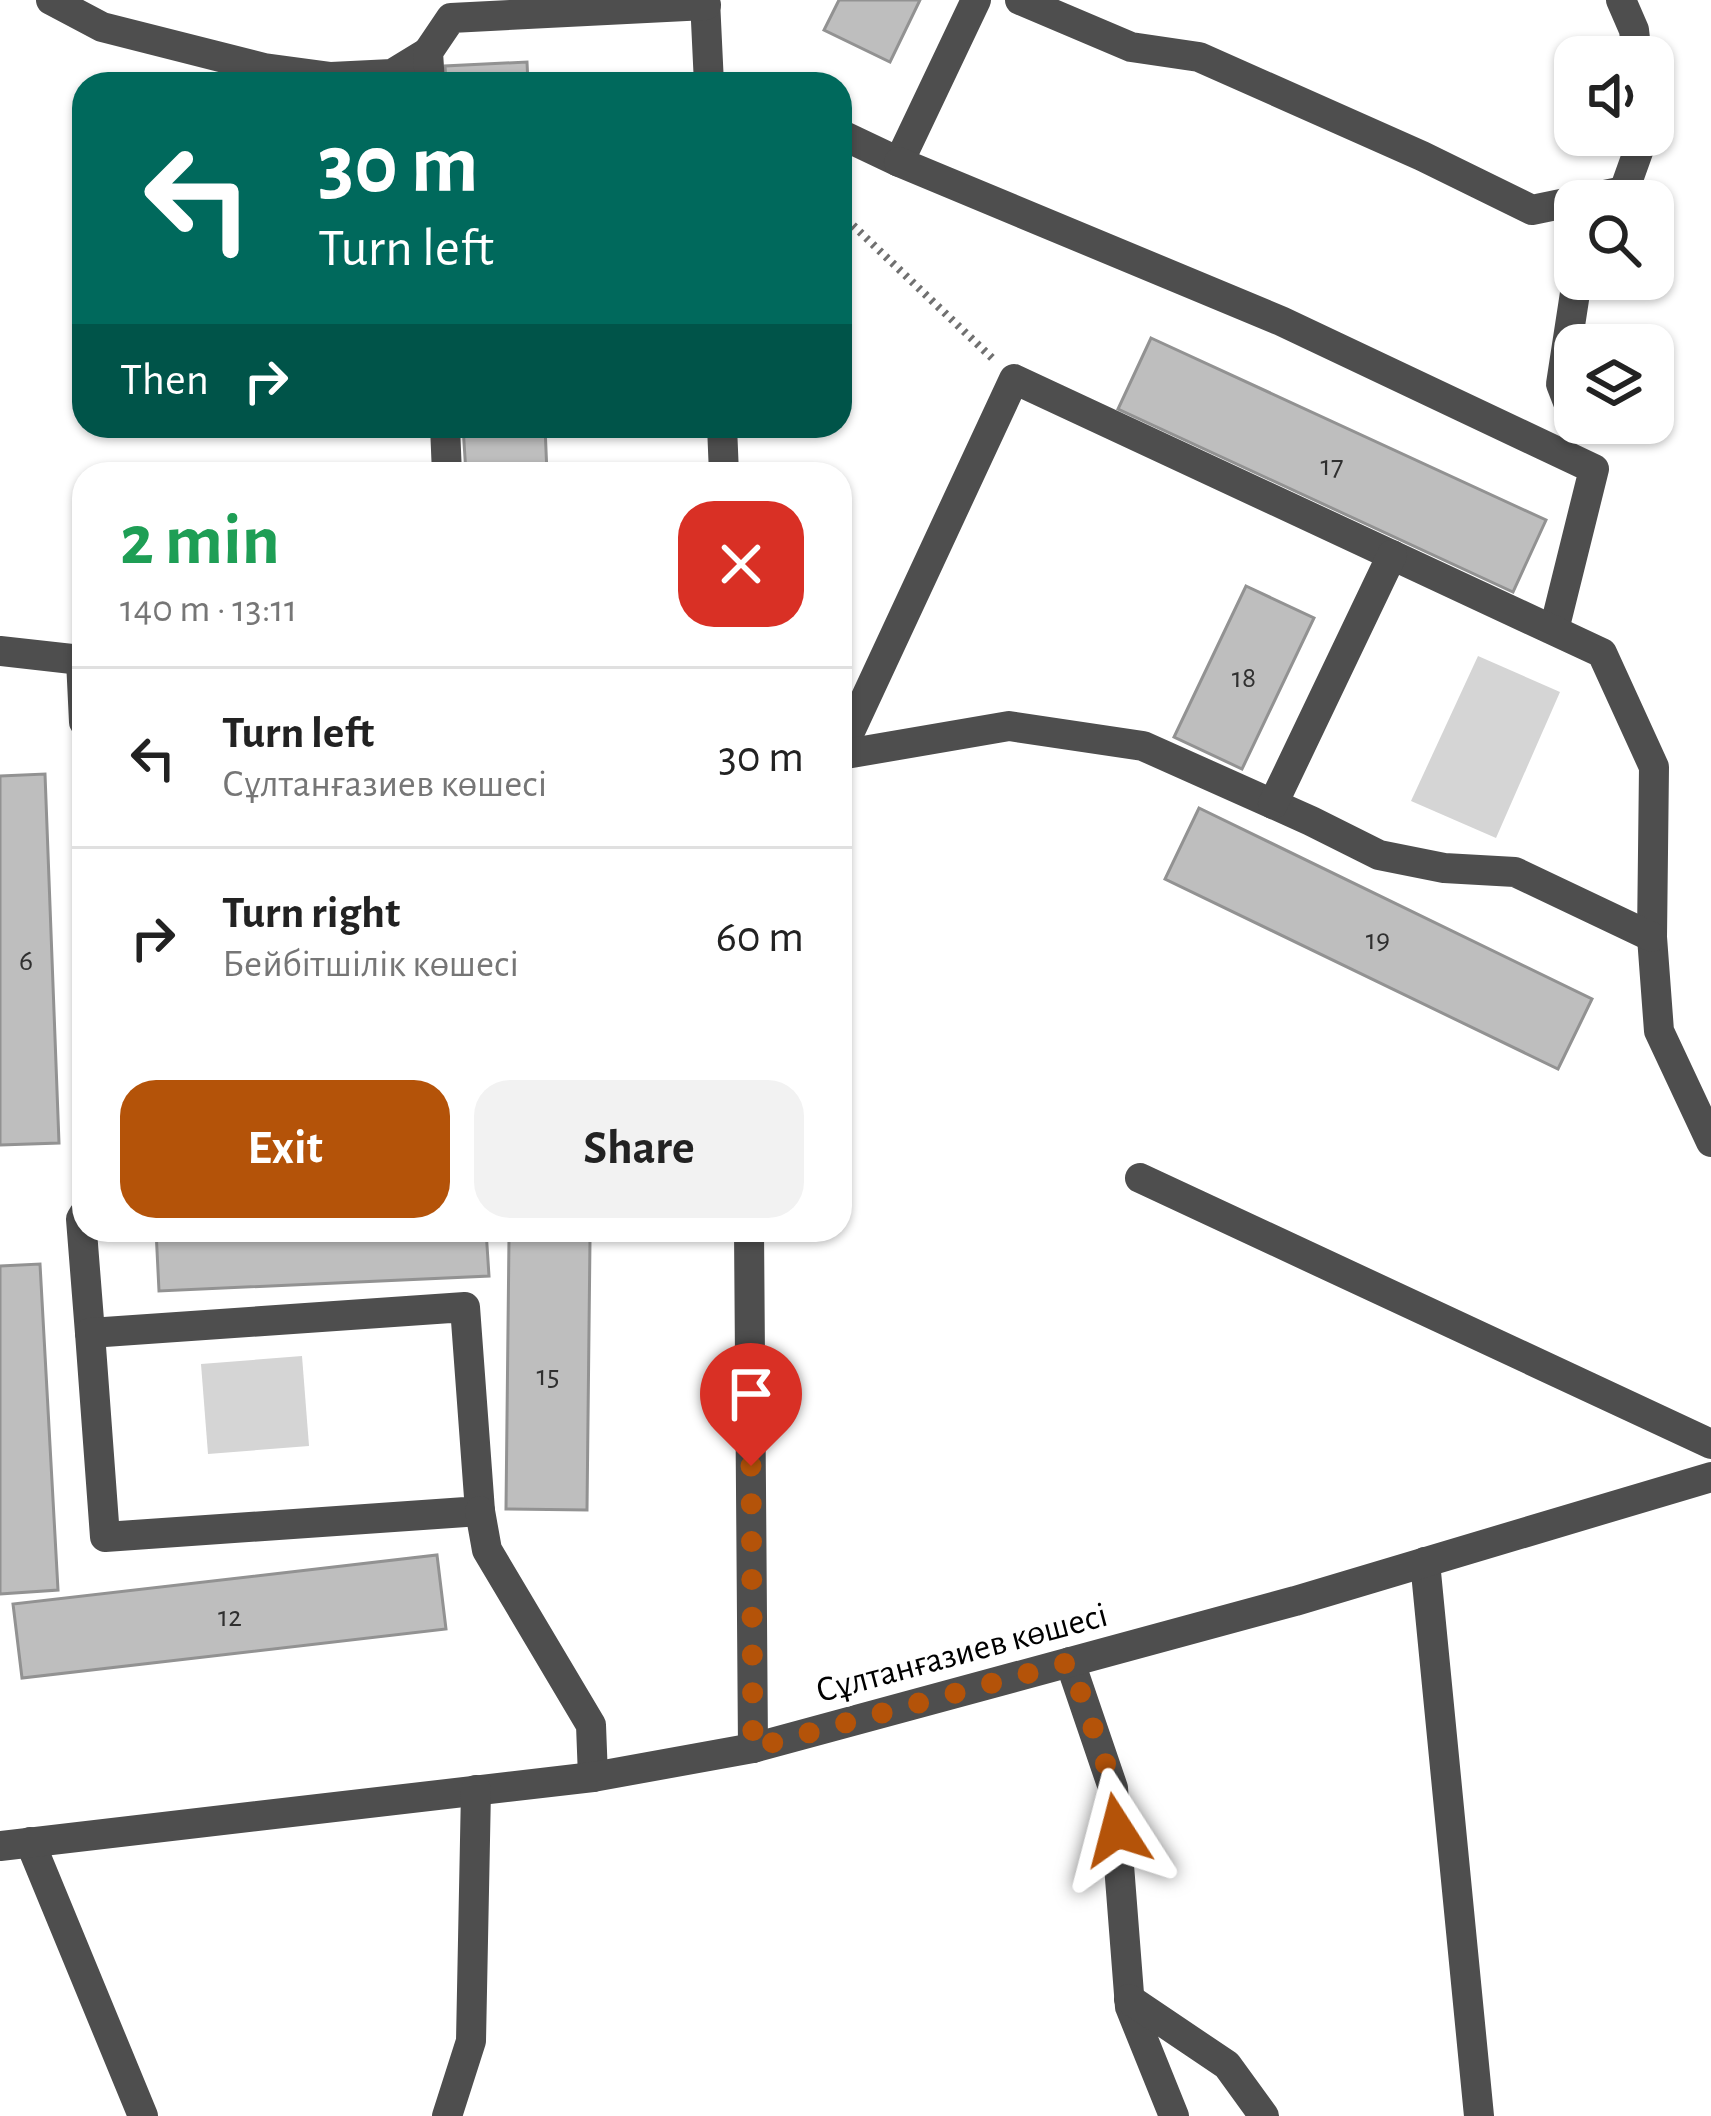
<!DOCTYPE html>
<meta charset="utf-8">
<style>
body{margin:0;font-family:"Alegreya Sans",sans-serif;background:#f2f2f2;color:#222;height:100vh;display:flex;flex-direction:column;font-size:45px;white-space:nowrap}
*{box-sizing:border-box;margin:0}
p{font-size:39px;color:#767676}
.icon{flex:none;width:66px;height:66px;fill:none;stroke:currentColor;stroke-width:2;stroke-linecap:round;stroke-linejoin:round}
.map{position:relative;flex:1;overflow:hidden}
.panel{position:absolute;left:72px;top:462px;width:780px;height:780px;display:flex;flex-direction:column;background:#fff;border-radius:36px;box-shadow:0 3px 9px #0004}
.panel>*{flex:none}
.hud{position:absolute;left:72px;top:72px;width:780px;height:366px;border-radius:36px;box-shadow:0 3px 9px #0004;background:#00695c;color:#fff;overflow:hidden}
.fabs{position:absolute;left:1554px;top:36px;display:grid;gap:24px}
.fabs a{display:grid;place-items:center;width:120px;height:120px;border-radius:24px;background:#fff;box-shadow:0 3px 9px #0004;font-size:60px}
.pin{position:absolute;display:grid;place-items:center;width:102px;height:102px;color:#fff;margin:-123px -51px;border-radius:50% 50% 50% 0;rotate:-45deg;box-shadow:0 0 12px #0007}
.pin .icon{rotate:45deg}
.me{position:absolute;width:132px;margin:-66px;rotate:351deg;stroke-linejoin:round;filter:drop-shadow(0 0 9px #0008)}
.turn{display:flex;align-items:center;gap:42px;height:252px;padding:0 48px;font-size:54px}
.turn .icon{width:156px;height:156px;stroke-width:2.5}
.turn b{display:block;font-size:84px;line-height:102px}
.then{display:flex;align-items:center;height:114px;padding:0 48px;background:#0003;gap:24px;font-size:45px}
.round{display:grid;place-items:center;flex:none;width:126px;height:126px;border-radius:36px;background:#f2f2f2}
.summary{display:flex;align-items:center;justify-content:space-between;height:204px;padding:0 48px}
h1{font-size:72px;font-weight:600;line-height:90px;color:#1e9e55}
.action{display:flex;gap:24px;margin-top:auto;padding:24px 48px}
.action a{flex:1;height:138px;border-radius:36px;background:#b45309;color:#fff;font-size:48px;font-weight:600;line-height:138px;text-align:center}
.action a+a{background:#f2f2f2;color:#222}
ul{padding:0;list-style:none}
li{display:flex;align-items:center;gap:36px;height:180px;padding:0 48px;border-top:3px solid #e0e0e0}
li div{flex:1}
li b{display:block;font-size:45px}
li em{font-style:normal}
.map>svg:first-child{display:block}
</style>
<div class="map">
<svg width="1711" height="2116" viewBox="0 0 1711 2116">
<rect width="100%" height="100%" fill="#fff"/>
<g fill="#d5d5d5">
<path d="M1478,656L1560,692L1496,838L1411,801Z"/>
<path d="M302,1356L309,1446L208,1454L201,1364Z"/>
</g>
<g fill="#bebebe" stroke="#929292" stroke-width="3">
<path d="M839,0H920L890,62L824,30Z"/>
<path d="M527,62L528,84H446L445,66Z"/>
<path d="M1151,338L1546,520L1513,592L1118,409Z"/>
<path d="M463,426H545L547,474H466Z"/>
<path d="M1246,586L1314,618L1242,769L1174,737Z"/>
<path d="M45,774L59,1143L0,1145V776Z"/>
<path d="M1199,808L1592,999L1558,1069L1165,879Z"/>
<path d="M156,1230H486L489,1276L159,1291Z"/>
<path d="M509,1238L590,1240L587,1510L506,1509Z"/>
<path d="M40,1264L58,1590L0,1594V1266Z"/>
<path d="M437,1555L446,1629L22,1678L13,1604Z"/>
</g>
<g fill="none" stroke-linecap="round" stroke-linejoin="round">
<path stroke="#707070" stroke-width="8" stroke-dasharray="3 6" stroke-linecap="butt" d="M840,213L992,358"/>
<g stroke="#4e4e4e" stroke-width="30">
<path d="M51,0L102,27L264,68L331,77L392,74L428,52"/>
<path d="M705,0L709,84"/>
<path d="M1020,0L1131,47L1199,57L1422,156L1532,210L1624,191L1619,201"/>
<path d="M1621,0L1634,30L1637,57"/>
<path d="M430,84L428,52L451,18L706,5"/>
<path d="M840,134L899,162L976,0"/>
<path d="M899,162L1281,321L1594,469L1554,630"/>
<path d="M1624,191L1644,135"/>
<path d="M1575,420L1561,384L1575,293L1582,279"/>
<path d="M445,426L447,474"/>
<path d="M722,426L724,474"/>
<path d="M0,651L81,660"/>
<path d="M84,660H81L84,722"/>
<path d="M840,753L1014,379L1602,653L1654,767L1652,937L1659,1031L1711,1142"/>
<path d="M840,755L1009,726L1143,746L1311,821L1379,855L1444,868L1515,872L1652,937"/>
<path d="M1273,804L1392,555"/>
<path d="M1140,1178L1711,1444"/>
<path d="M84,1214L81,1219L90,1333"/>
<path d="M749,1230L753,1748"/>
<path d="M465,1307L480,1511L105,1537L90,1333Z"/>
<path d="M480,1511L487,1550L591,1725L593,1777"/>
<path d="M1425,1562L1479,2116"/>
<path d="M1070,1662L1113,1788L1130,2007L1174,2116"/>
<path d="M30,1842L143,2116"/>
<path d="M0,1846L593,1777L753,1748L1295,1601L1711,1477"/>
<path d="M1129,1999L1227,2065L1264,2116"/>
<path d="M447,2116L471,2041L476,1790"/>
</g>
</g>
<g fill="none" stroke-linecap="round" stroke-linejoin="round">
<path stroke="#b45309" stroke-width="21" stroke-dasharray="0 37.8" d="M751,1466L753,1748L1070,1662L1114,1788L1117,1830"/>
</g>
<g text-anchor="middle" stroke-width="10" stroke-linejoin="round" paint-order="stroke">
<g font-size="30" fill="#303030">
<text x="1332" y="475">17</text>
<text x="1244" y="687">18</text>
<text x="1378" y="949">19</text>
<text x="26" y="970">6</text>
<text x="548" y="1385">15</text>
<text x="230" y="1626">12</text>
</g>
<g font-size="36" fill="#000" stroke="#fff">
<text transform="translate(961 1651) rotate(-15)" y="13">Сұлтанғазиев көшесі</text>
</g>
</g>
</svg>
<div class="fabs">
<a><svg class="icon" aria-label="sound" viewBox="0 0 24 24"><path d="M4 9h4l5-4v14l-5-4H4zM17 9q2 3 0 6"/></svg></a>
<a><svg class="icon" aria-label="search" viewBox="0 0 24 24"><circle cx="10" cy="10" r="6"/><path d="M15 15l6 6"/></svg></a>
<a><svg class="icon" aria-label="layers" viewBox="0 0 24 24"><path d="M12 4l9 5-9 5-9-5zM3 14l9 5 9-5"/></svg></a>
</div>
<div class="pin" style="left:751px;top:1466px;background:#d93025"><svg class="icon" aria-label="arrive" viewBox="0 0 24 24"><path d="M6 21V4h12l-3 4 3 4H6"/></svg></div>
<svg class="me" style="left:1117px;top:1830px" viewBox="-20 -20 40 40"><path d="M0-17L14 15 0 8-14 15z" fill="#b45309" stroke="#fff" stroke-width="4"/></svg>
<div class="hud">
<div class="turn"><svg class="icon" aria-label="left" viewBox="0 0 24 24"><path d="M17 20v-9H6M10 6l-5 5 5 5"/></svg><div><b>30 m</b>Turn left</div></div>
<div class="then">Then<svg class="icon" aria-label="right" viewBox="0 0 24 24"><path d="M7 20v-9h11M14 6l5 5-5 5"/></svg></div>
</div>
<section class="panel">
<div class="summary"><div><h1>2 min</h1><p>140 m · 13:11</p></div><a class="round" style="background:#d93025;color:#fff"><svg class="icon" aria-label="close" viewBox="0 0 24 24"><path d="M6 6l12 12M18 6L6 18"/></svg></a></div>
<ul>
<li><svg class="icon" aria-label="left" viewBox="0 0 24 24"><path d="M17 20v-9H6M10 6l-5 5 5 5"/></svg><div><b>Turn left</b><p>Сұлтанғазиев көшесі</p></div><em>30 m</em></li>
<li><svg class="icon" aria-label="right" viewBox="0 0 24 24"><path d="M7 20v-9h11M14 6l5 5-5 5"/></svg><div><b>Turn right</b><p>Бейбітшілік көшесі</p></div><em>60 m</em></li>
</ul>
<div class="action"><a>Exit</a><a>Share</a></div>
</section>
</div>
